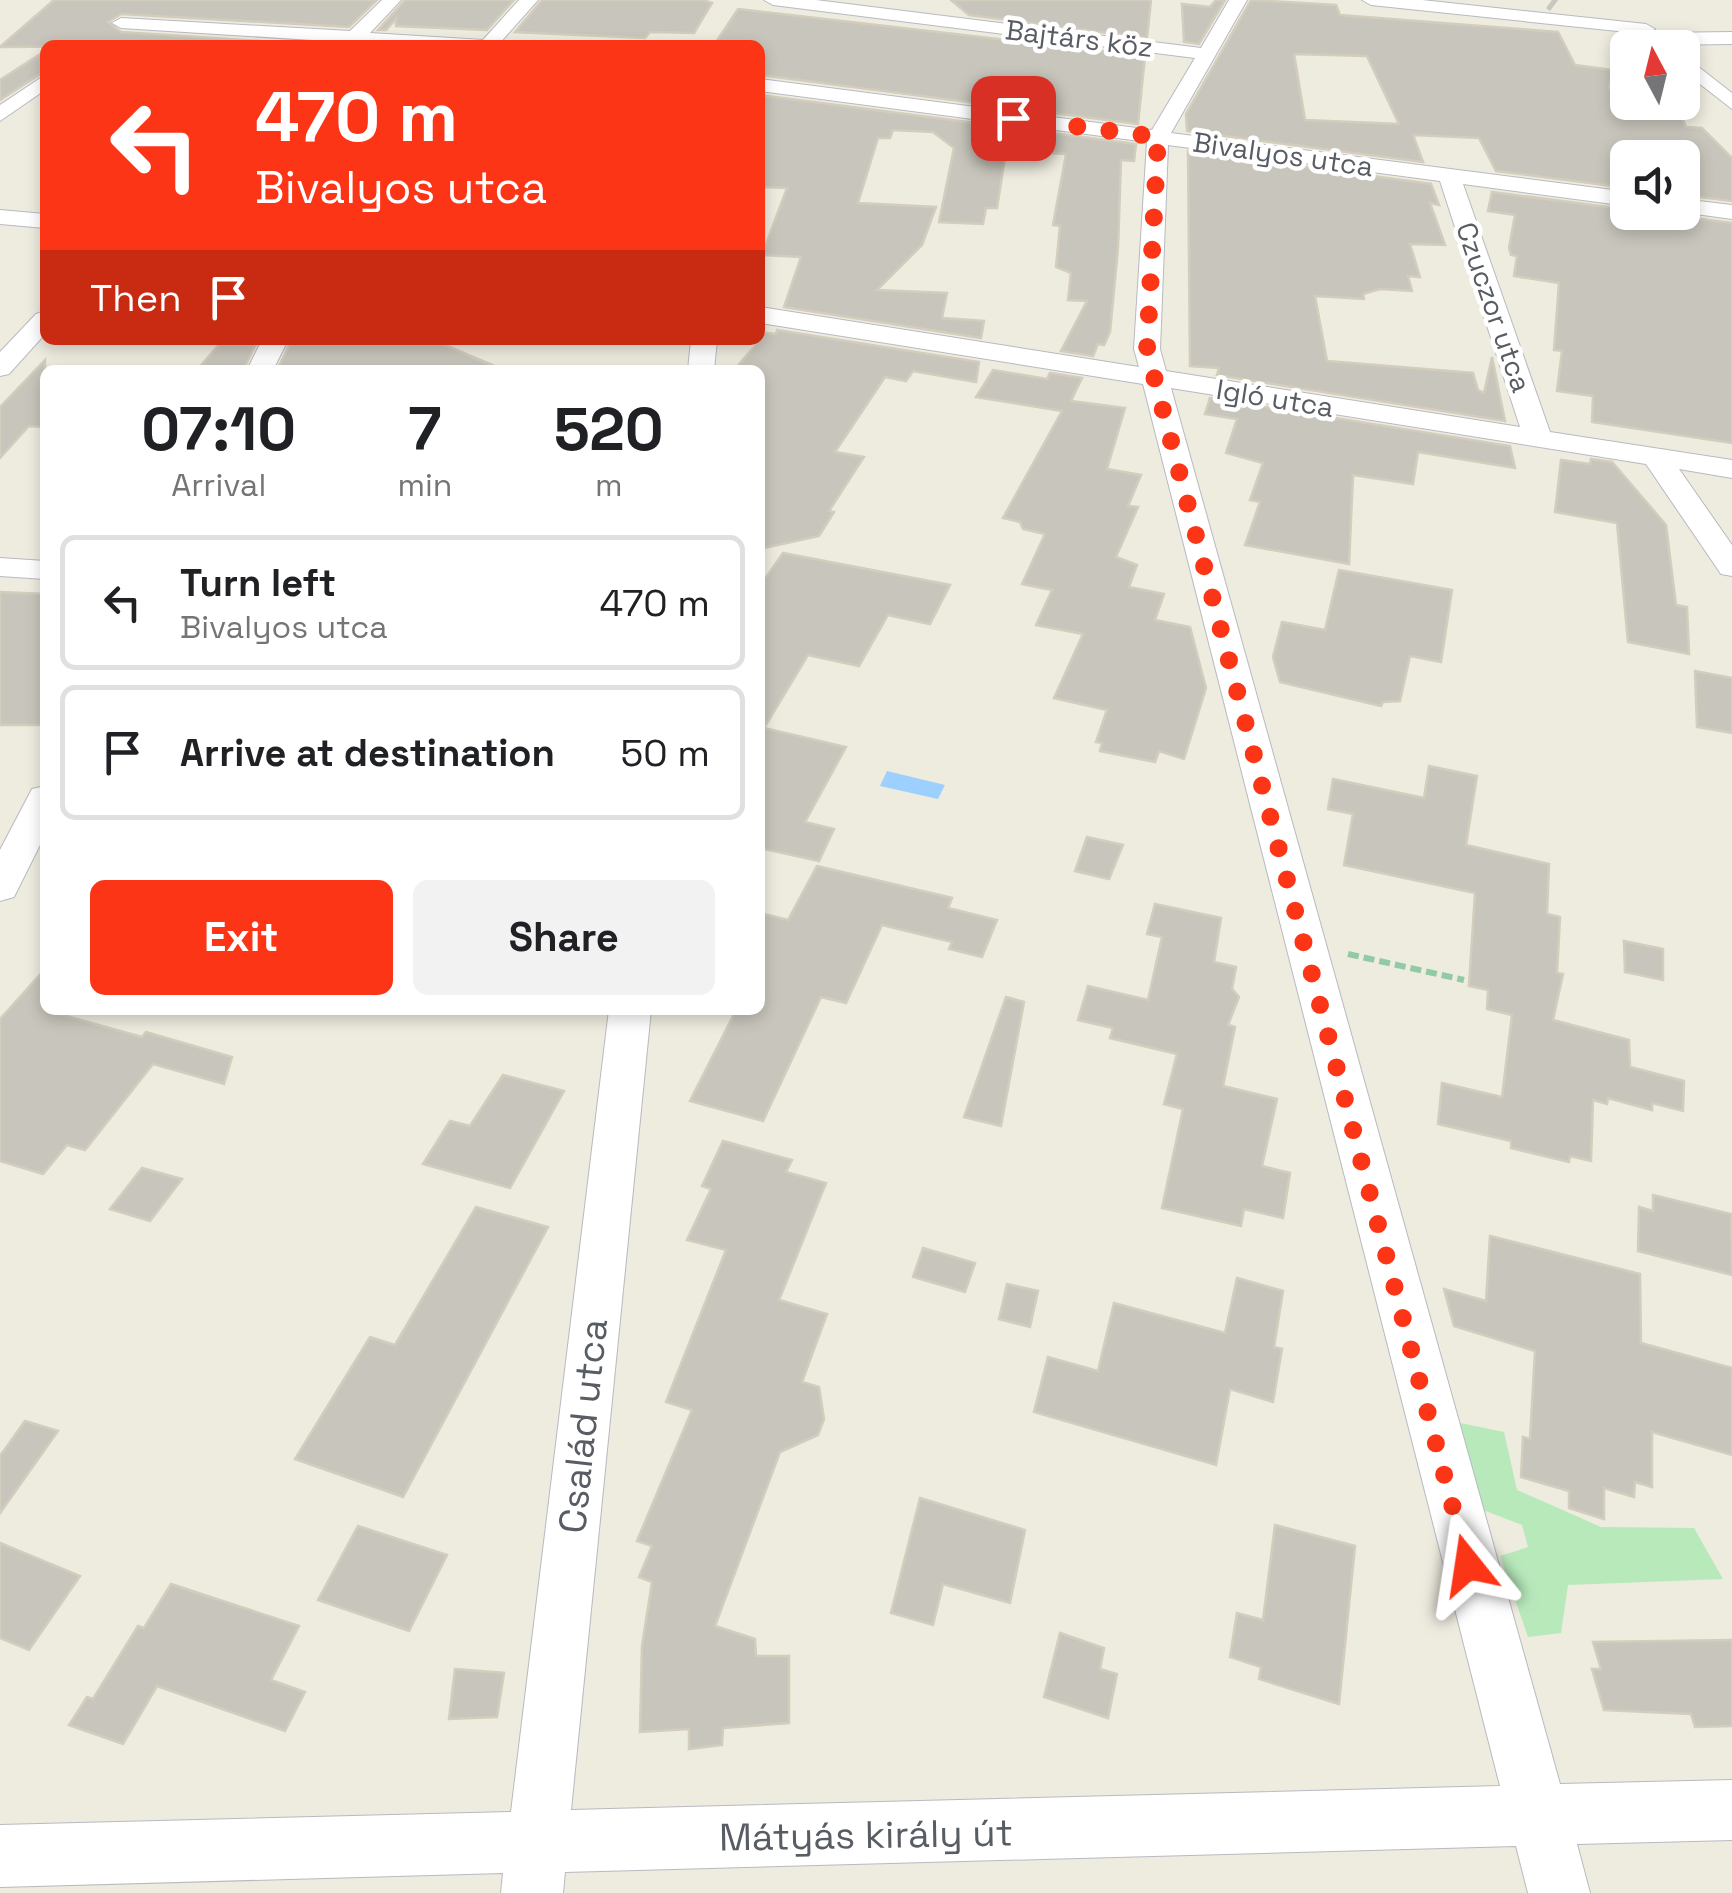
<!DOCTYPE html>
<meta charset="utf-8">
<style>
body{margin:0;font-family:"Space Grotesk",sans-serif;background:#f2f2f2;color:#202124;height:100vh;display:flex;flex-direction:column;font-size:38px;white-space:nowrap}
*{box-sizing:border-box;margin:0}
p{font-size:32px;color:#757577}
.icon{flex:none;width:55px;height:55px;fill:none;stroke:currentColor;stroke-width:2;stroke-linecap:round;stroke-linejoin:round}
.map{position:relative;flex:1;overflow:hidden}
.panel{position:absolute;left:40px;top:365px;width:725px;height:650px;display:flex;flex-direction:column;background:#fff;border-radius:15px;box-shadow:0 5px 15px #0003}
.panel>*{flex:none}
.banner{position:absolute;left:40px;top:40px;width:725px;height:305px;border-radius:15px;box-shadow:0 5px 15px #0003;background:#fc3517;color:#fff;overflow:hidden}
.needle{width:65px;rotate:353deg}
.tools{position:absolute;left:1610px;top:30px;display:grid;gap:20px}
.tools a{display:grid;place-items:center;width:90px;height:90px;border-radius:15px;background:#fff;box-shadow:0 5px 15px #0003;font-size:50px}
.pin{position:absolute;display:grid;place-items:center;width:85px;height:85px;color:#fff;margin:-42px;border-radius:20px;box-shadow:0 5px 15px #0006}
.me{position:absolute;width:110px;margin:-55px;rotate:345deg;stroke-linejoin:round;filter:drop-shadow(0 0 8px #0008)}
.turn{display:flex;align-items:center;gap:35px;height:210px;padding:0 50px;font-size:45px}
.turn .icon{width:130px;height:130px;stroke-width:2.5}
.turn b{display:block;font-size:70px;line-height:85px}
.then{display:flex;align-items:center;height:95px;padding:0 50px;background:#0003;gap:20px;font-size:38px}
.eta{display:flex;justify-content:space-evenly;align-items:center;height:170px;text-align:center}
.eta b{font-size:60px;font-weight:700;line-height:70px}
.primary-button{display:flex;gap:20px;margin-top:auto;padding:20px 50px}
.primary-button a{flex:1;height:115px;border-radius:15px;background:#fc3517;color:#fff;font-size:40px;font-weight:700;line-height:115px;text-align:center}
.primary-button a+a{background:#f2f2f2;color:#202124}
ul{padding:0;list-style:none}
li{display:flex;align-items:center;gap:30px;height:135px;margin:0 20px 15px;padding:0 30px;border:5px solid #e0e0e0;border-radius:15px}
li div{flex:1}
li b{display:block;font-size:38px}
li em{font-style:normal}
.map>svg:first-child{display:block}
</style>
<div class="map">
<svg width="1732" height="1893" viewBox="0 0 1732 1893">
<rect width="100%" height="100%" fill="#eeebdf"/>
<path fill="#b8e9bb" d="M1460,1423L1504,1432L1517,1490L1601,1527L1694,1528L1723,1579L1568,1585L1561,1633L1528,1637L1500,1556L1528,1547L1522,1525L1483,1510Z"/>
<path fill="#9ed0ff" d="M887,771L945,785L938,799L880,786Z"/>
<g fill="#c8c5bc" stroke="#d3cdbd" stroke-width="2.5" fill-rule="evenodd">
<path d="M54,0H377L349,27L121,14L108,22L121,32L293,43L291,45L0,47Z"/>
<path d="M405,0H514L487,30L396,26V19L386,30H378Z"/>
<path d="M542,0H703L712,3L694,33L650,32L645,38L515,32Z"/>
<path d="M951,0H1151L1147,38L969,15Z"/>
<path d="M1216,0H1225L1199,44L1184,42L1182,4L1210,7Z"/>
<path d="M1251,0L1336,5L1340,15L1558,32L1575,65L1613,70L1609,88L1628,90V102H1668L1667,110L1680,112L1686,127L1702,128L1732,158V201L1682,195V158H1628V188L1496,171L1479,138L1413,135L1423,162L1187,131L1186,114ZM1294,54L1367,56L1399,124L1305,120Z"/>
<path d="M738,9L1145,56L1138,124L760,75V45H714Z"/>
<path d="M45,51V71L0,100V80Z"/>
<path d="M760,95L1136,144L1134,161L1121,160L1118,248L1110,332L1104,345L1098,344L1093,356L1061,351L1087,301L1068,300L1071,273L1056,267L1060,226L1053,225L1066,154L1006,151L997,208H986L983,224L939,222L954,148L933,132L893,130L890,138H878L858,203L936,207L922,245L877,290L947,293L942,318L984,321L981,338L784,307L801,257L762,255L787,188L760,187Z"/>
<path d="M1188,151L1431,184L1439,205L1430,203L1445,245L1410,244L1420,277L1408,276L1412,291L1380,289L1363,294L1364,299L1315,296L1327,361L1473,373L1478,390L1484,393L1492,357L1505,421L1217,375L1219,368L1190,366Z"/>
<path d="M1492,192L1732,223V443L1592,422L1593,396L1557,391L1562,351L1554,350L1559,283L1514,276L1517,256L1511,255L1509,248L1515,215L1488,211Z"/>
<path d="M777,330L979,362L976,382L913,371L906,381L885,377L835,452L864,457L829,511L834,512L819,536L760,549V370H734L760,340V332L776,334Z"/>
<path d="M223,340H258L243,370H197Z"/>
<path d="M292,340H433L504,370H277Z"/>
<path d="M45,360V427L29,426L0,458V407Z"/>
<path d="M993,370L1047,379L1050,373L1082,378L1071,401L1125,408L1107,469L1141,475L1128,506L1138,507L1116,557L1137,565L1129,587L1164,594L1155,620L1190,627L1206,688L1184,759L1159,751L1155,762L1100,751L1102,743L1096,742L1107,710L1054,698L1083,634L1036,625L1052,590L1022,584L1045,534L1023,529L1020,522L1003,518L1062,411L976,397Z"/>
<path d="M1210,398L1510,446L1515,468L1418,452L1413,484L1353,475L1349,564L1245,545L1260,502L1250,500L1263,463L1226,453L1237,419L1205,414Z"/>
<path d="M1591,459L1612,462L1666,525L1676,605L1687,607L1689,654L1628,642L1617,523L1555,512L1561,460L1590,464Z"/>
<path d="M783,553L950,585L930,624L888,615L859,666L808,655L764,728L846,747L805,822L834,829L819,861L760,848V586Z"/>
<path d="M1339,570L1452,590L1441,662L1410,656L1400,701L1383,702L1381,706L1280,682L1273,657L1282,622L1325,630Z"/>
<path d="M0,592L45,594V725H0Z"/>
<path d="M1695,671L1732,678V733L1697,727Z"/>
<path d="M1429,766L1477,776L1466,845L1549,864L1547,914L1560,917L1557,973L1563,974L1553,1020L1629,1040L1630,1067L1684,1081L1683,1111L1652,1103V1110L1608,1098L1607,1104L1593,1100L1591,1161L1570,1156L1569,1162L1511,1148V1141L1438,1124L1442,1083L1502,1097L1512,1015L1487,1009L1488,990L1469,986L1475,893L1344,865L1353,814L1328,809L1333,779L1424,798Z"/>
<path d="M1087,837L1123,845L1109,879L1075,871Z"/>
<path d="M817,866L952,898L948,908L997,920L982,957L949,949L952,942L882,925L846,1003L821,997L763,1121L690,1101L736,1010H760V913L788,920Z"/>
<path d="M1155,904L1221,918L1214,962L1236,967L1232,989L1239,997L1228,1025L1235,1027L1223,1086L1277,1099L1262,1166L1290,1173L1283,1218L1244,1209L1241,1226L1162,1208L1183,1109L1164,1104L1177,1054L1110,1038L1113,1028L1078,1020L1088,986L1148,1000L1162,937L1147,934Z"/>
<path d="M1624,941L1663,949V980L1625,972Z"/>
<path d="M45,969V1010L142,1037L146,1032L232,1057L224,1084L153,1064L85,1150L67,1145L43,1174L0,1161V1019Z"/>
<path d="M1006,997L1024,1002L1001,1126L964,1117Z"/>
<path d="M503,1075L564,1091L510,1188L423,1164L450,1121L470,1126Z"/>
<path d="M723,1141L792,1160L786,1172L826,1183L779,1300L827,1314L802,1382L819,1387L824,1419L818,1435L780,1452L715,1626L755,1639L756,1656H789V1723L723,1728L722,1745L689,1749V1729L640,1732L642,1646L652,1582L639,1577L652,1546L637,1541L692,1410L666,1402L726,1250L687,1240L711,1189L702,1186Z"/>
<path d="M142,1168L182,1179L150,1221L110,1209Z"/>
<path d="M1653,1195L1731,1214L1732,1275L1638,1251L1639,1207L1653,1211Z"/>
<path d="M476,1207L548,1227L403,1497L295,1459L370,1337L395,1345Z"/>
<path d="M1490,1236L1640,1274L1641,1343L1732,1368V1455L1652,1432V1487L1635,1482L1634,1497L1604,1488V1519L1569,1508V1491L1521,1477L1523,1437L1530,1439L1535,1351L1454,1326L1444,1289L1486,1301Z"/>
<path d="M923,1248L975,1263L965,1292L913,1277Z"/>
<path d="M1237,1278L1283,1291L1274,1347L1282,1349L1273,1402L1230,1389L1216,1465L1034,1412L1048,1357L1098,1371L1114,1303L1225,1333Z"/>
<path d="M1007,1284L1038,1291L1030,1327L999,1319Z"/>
<path d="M25,1421L58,1431L0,1513V1456Z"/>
<path d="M920,1498L1025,1530L1010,1603L943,1584L933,1625L891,1613Z"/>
<path d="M1275,1525L1355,1546L1339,1704L1259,1679L1261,1667L1230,1657L1237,1613L1263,1620Z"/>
<path d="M358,1526L447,1555L409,1631L318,1600Z"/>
<path d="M0,1543L80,1576L29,1650L0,1638Z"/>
<path d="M171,1584L299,1626L271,1680L305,1692L285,1731L157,1686L123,1744L69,1725L87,1697L93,1699L138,1626L144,1628Z"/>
<path d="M1060,1633L1104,1648L1100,1669L1117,1674L1108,1718L1044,1697Z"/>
<path d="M1732,1640V1726L1695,1727L1691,1714L1604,1710L1592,1669H1601L1593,1642Z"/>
<path d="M455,1669L504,1673L497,1717L449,1719Z"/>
</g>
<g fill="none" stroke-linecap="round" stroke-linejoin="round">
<path stroke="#c8c7c0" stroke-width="20" stroke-dasharray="20 10" stroke-linecap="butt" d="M1552,0L1556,3"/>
<g stroke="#b8bac1" stroke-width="2">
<g id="minor">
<path d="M382,0H401L370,33L483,40L519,0H538L498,45H391L121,28L112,23L121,18L350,31Z"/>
<path d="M764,0H816L1201,48L1229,0H1247L1171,133L1628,192V206L1463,184L1550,432L1732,460V478L1679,469L1732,545V576L1721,574L1646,464L1171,388L1560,1784L1732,1780V1840L1577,1844L1590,1893H1528L1516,1846L565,1872L563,1893H501L503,1873L0,1887V1825L511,1812L609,1010H651L571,1810L1500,1786L1143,384L760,323V307L1139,367L1134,349L1147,142L760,91V79L1152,130L1195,58L773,5ZM1168,145L1440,181L1520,427L1166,371L1160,349Z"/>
<path d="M1362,0H1422L1646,24L1655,29L1646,34L1371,5Z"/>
<path d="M1732,32V44L1658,45L1649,39L1658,33Z"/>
<path d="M1682,54L1732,93V109L1682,70Z"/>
<path d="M45,75V90L0,121V105Z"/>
<path d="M1682,199L1732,205V219L1681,212Z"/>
<path d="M0,210L45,214V228L0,224Z"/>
<path d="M45,311V334L9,374L0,376V352L36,314Z"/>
<path d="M262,340H288L273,370H247Z"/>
<path d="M691,340H717L714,370H688Z"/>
<path d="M0,558L45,561V579L0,576Z"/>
<path d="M45,786V835L14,897L0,901V850L32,789Z"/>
</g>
</g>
<path stroke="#91caa4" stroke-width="6" stroke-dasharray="11 5" stroke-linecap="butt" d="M1348,954L1464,980"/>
<use href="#minor" fill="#fff" fill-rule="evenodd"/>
</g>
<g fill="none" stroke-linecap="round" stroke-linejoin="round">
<path stroke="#fc3517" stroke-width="18" stroke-dasharray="0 32.4" d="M1013,118L1158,137L1147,350L1468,1565"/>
</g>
<g text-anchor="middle" stroke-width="9" stroke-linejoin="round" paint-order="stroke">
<g font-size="28" fill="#585c63" stroke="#fff">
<text transform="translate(1079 38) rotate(7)" y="10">Bajtárs köz</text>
<text transform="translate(1283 154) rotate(8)" y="10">Bivalyos utca</text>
<text transform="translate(1494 307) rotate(71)" y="10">Czuczor utca</text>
<text transform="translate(1275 398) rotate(9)" y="10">Igló utca</text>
</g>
<g font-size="38" fill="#585c63" stroke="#fff">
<text transform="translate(583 1426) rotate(-84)" y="13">Család utca</text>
<text transform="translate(866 1835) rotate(-1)" y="13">Mátyás király út</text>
</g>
</g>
</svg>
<div class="tools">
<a><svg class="needle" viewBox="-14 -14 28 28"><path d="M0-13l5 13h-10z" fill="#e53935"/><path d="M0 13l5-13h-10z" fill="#757577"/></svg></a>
<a><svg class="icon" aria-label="sound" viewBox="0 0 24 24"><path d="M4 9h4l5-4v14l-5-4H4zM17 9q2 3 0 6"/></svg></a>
</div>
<div class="pin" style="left:1013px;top:118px;background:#d93025"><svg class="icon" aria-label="arrive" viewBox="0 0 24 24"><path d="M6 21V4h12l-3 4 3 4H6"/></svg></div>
<svg class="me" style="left:1468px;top:1565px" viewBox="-20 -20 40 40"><path d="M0-17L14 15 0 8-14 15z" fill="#fc3517" stroke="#fff" stroke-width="4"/></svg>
<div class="banner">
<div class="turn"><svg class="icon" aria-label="left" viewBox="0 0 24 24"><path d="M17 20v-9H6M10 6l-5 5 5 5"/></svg><div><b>470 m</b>Bivalyos utca</div></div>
<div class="then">Then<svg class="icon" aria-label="arrive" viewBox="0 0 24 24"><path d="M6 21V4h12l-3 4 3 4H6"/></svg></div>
</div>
<section class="panel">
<div class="eta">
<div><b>07:10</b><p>Arrival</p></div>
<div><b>7</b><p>min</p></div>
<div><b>520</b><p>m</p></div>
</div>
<ul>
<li><svg class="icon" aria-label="left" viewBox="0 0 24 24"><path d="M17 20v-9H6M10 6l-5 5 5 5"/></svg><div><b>Turn left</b><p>Bivalyos utca</p></div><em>470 m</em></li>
<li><svg class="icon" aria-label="arrive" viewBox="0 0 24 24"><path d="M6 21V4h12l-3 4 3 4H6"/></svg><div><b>Arrive at destination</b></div><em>50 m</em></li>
</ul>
<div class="primary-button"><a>Exit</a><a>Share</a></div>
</section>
</div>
